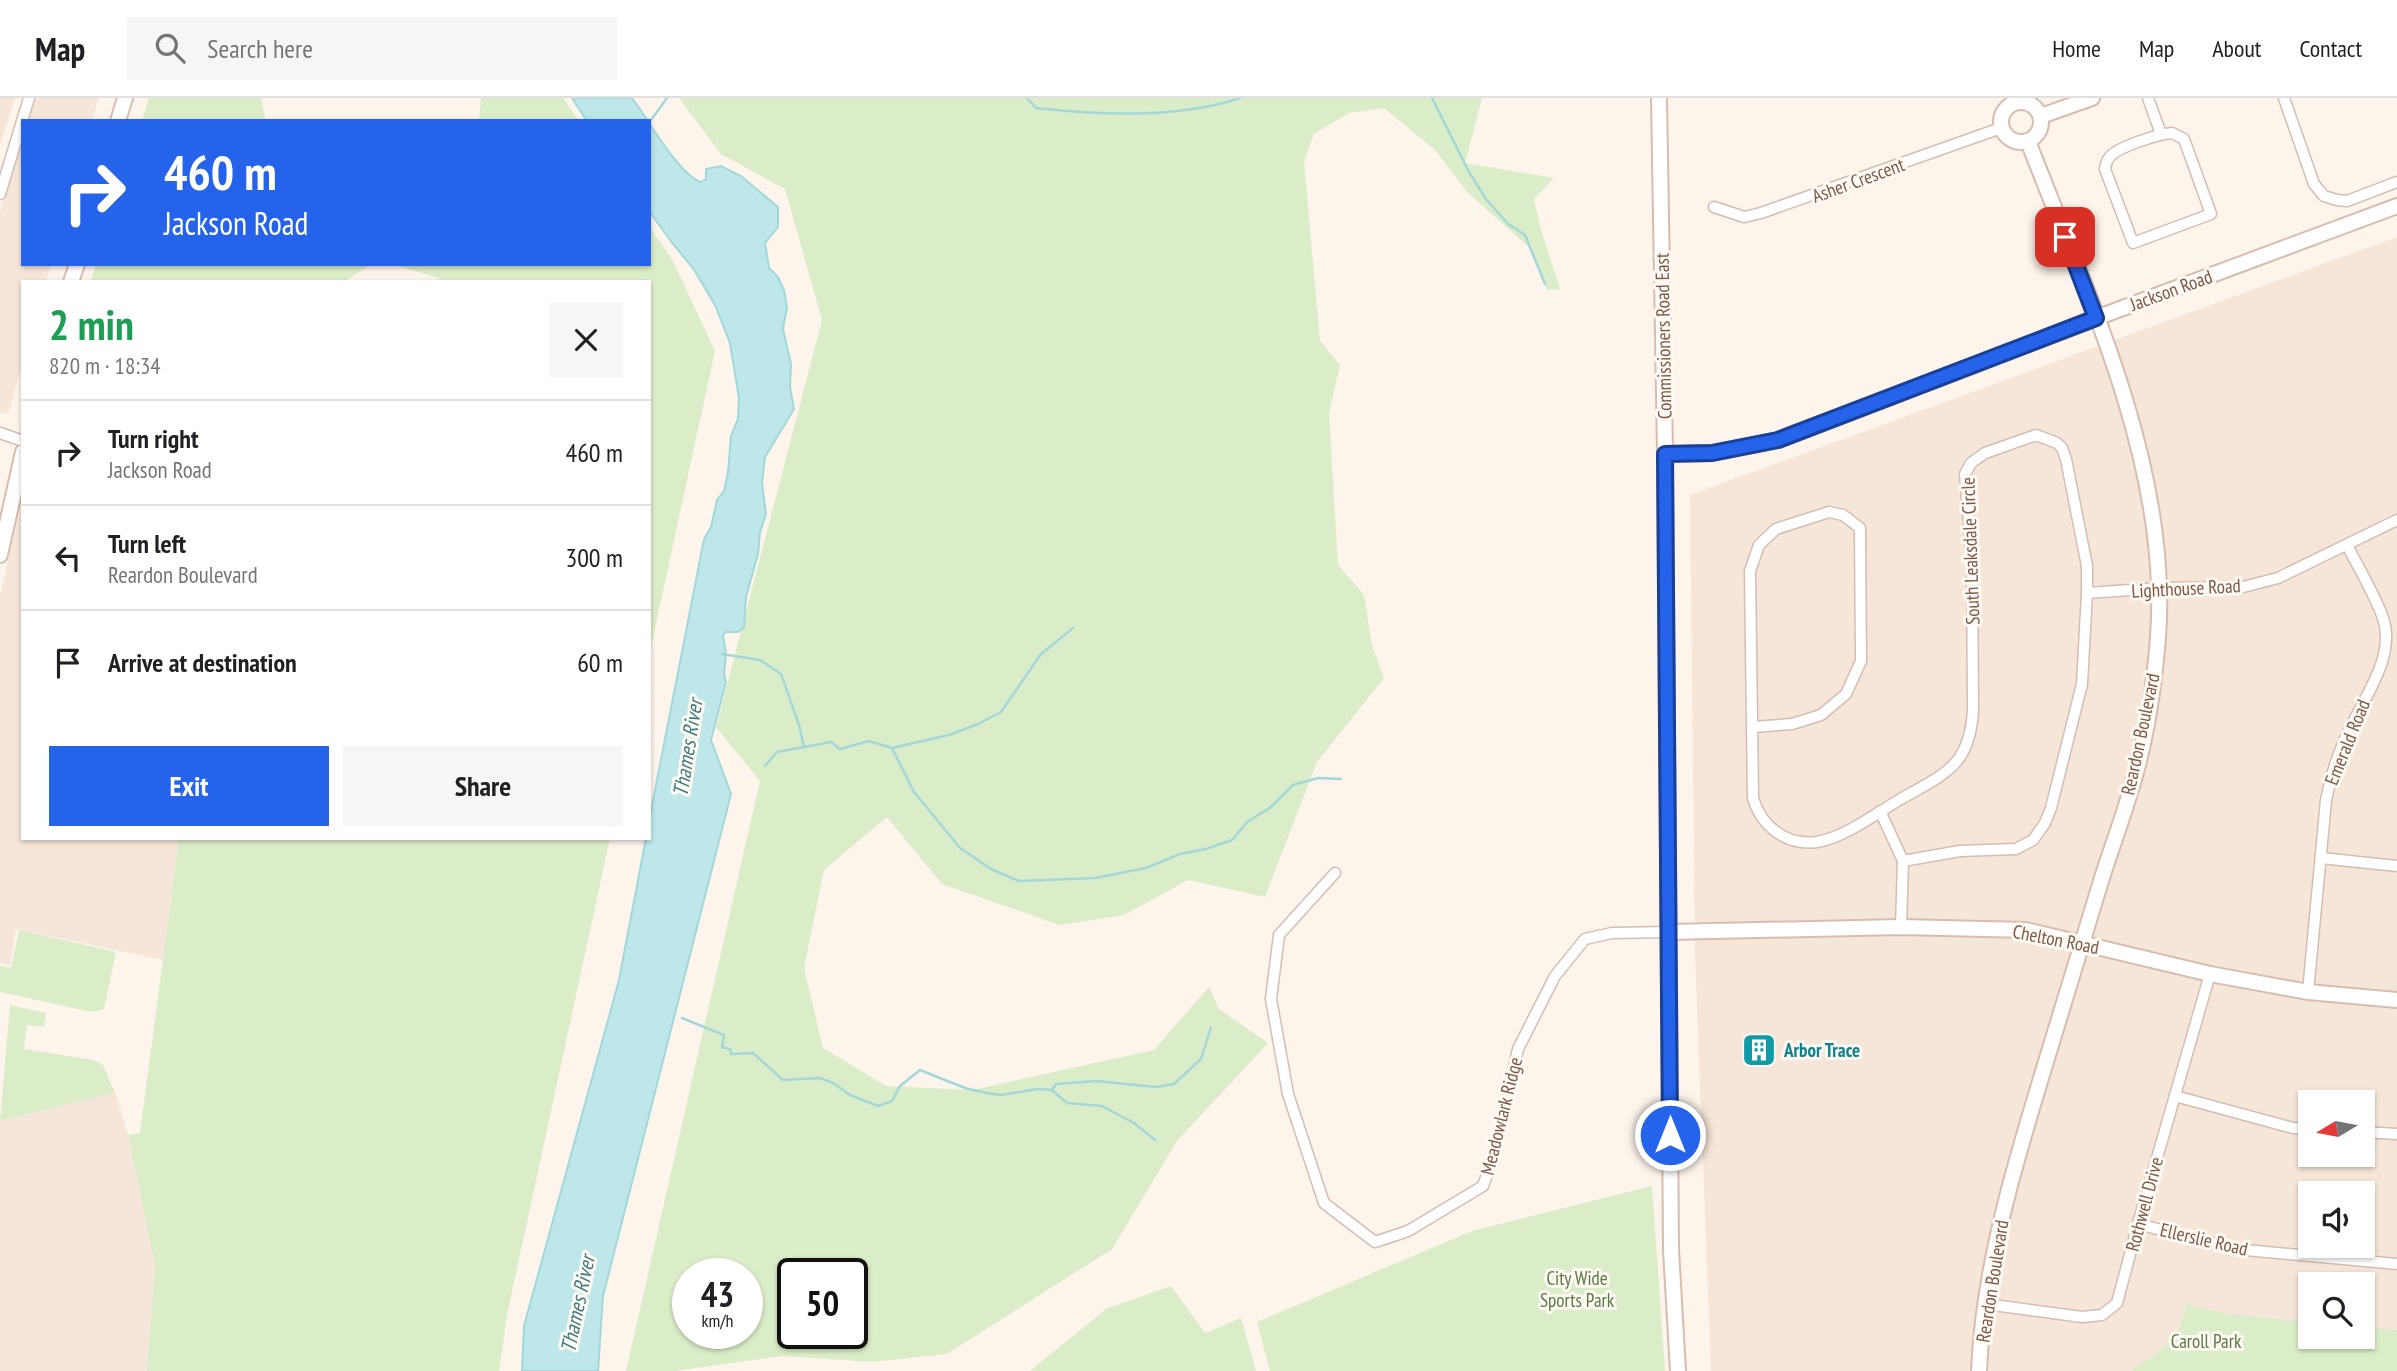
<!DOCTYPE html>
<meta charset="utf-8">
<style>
body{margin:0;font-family:"PT Sans Narrow",sans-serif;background:#f6f6f6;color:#202124;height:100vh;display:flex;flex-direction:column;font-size:26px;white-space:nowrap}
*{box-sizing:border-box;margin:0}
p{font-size:23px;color:#757577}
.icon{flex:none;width:38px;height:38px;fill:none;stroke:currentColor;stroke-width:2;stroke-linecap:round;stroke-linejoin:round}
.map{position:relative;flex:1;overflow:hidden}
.drawer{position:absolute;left:21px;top:182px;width:630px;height:560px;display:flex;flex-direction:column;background:#fff;border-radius:0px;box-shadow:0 2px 5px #0004}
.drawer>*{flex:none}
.guide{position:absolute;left:21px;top:21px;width:630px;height:147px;border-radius:0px;box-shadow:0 2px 5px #0004;background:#2563eb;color:#fff;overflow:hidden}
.needle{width:46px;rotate:260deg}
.controls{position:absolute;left:2298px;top:992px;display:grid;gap:14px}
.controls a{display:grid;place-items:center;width:77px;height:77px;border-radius:0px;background:#fff;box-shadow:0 2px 5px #0004;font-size:35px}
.speed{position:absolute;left:672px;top:1160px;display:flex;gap:14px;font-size:35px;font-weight:700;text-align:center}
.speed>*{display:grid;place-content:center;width:91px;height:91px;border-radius:50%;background:#fff;box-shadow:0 2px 5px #0004;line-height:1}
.speed small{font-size:18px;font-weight:400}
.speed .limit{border:4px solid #111;border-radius:10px;background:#fff;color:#111}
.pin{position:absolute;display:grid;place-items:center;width:60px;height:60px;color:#fff;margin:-30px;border-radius:14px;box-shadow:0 4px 10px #0006}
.me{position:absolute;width:77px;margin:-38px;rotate:0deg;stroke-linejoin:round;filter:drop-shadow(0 0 5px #0008)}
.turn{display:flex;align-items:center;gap:24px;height:147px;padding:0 28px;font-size:32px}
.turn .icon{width:91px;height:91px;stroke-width:2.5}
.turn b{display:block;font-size:49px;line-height:60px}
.round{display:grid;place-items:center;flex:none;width:74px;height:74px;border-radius:0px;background:#f6f6f6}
.head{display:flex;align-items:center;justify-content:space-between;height:119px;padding:0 28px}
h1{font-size:42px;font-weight:700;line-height:52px;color:#1e9e55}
.action{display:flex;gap:14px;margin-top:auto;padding:14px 28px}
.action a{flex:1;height:80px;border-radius:0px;background:#2563eb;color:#fff;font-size:28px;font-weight:700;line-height:80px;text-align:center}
.action a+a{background:#f6f6f6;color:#202124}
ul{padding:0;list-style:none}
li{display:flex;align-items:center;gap:21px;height:105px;padding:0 28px;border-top:2px solid #e0e0e0}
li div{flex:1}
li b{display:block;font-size:26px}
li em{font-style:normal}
header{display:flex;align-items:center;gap:42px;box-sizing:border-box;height:98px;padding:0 35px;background:#fff;border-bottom:2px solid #e0e0e0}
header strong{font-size:33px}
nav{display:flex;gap:38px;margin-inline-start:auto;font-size:24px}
.search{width:490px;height:63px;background:#f6f6f6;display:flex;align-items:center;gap:18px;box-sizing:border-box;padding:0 24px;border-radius:0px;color:#757577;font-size:26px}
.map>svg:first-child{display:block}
</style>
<header>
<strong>Map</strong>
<div class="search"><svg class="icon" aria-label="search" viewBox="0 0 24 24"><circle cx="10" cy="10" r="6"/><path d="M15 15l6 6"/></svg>Search here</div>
<nav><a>Home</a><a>Map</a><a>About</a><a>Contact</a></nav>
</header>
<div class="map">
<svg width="2397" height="1273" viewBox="0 0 2397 1273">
<rect width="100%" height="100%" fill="#fdf4eb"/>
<g fill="#f6e6d9" fill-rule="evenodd">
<path d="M0,0H15L0,47Z"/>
<path d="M35,0H99L92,23H27Z"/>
<path d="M23,34V166H51L46,184H23V264L8,316L0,314V114Z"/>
<path d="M2397,139V1232L2363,1229L2362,1186H2310V1224L2228,1216L2186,1207L2184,1222L2164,1252L2130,1273H1711L1695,858L1690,397ZM2310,1004H2362V1057H2310ZM2310,1096H2362V1148H2310Z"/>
<path d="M23,398V740H179L163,862L16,831L10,867L0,865V498Z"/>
<path d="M115,995L128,1037L155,1168L147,1273H0V1023Z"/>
</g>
<g fill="#dbedc8" fill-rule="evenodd">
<path d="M149,0H261L266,23H142Z"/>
<path d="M481,0H563L579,23H479Z"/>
<path d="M679,0H1482L1465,65L1554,80L1534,101L1541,132L1560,191L1547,192L1531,151L1467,94L1435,52L1384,10L1349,15L1314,36L1304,63L1320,243L1340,267L1329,315L1338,467L1364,497L1372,547L1384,580L1317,664L1265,799L1188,782L1124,817L1060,827L942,786L887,719L824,772L804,870L823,950L886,988L972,992L1154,952L1209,889L1219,911L1268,945L1177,1043L1112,1151L947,1256L871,1264L782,1258L675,1273H626L760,683L716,629L822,222L785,91L721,56ZM688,1176H747V1236H688ZM793,1176H852V1236H793Z"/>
<path d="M649,128L672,161L715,253L649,558V184H439V180L401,169L406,166H649Z"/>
<path d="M96,166H365L366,170L343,184H91Z"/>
<path d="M179,740H610L507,1217L499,1273H147L155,1168L128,1037L140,1035Z"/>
<path d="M19,832L116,854L104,911L92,914L0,894V868L11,870Z"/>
<path d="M10,907L46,915L44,929L27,927L24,951L94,962L103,967L115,995L0,1023Z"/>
<path d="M1652,1088L1665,1273H1270L1257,1224L1472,1133Z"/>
<path d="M1171,1188L1205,1235L1241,1220L1256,1273H1030L1106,1211Z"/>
<path d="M2186,1206L2228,1216L2310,1224V1239H2362L2363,1229L2397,1232V1273H2130C2158,1255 2181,1242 2186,1206Z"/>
</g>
<g fill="#bde7e9" stroke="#a3d8db" stroke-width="2">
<path d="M572,0H632L648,23H587Z"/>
<path d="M649,25C660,41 683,78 701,84L706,81V71L721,68L741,78L778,109V129L765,145L769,170L778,179L784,192L787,209L783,231L791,266L790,289L794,311L765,359L762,385L766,416L760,434L758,456L746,499L744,529L738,534H726L723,537L726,556L724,576L726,584L711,642L731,696L603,1198L598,1273H522L524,1228L619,882L646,740H649V723L704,441L711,429L717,402L724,393L728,374L731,338L738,321L739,300L730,245L715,207L693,170L673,146L649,113Z"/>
</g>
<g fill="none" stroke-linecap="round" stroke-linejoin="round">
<g stroke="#a3d8db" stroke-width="2.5">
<path d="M1027,0L1036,10C1102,17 1176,21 1240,0"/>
<path d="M1432,0L1469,74L1486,101L1508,126L1525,137L1545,186"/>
<path d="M651,22L667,0"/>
<path d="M722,556L760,562L781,576L799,627L804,649"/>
<path d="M892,650L949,637L978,626L1001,614L1041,556L1073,530"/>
<path d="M765,668L777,654L831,644L840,651L869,643L892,650L914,694L960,750L991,771L1019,783L1095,780L1146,770L1180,756L1206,751L1232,742L1247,724L1271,709L1293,687L1318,680L1341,681"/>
<path d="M682,920L724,937L722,949L730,951L731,956L753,955L783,982L820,980L833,985L850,997L878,1008L892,1003L900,988L920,972L965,990L987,995L1001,997L1037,991L1052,992L1067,1005L1102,1008L1134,1025L1155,1042"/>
<path d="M1052,992L1056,986L1096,983L1156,989L1174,986L1201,961L1211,929"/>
</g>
<g stroke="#d4bdb2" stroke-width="13">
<g id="street">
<path d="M2148,0L2161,36"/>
<path d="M2284,0L2314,86L2324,98L2337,102L2347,103L2397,84"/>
<path d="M2172,35L2184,41L2211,116L2133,145L2105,71C2106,67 2106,63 2109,60C2116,49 2159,36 2172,35Z"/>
<path d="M0,96L29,0"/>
<path d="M1714,109L1744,119L1761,115L2001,30"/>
<path d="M0,335L23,343"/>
<path d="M2087,495L2159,490L2243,489L2278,480L2397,422"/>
<path d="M1753,629L1792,626L1821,617L1846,596L1861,563L1860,430L1843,417L1829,414L1776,431L1759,447L1750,473L1753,700C1761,728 1786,748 1817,744C1843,740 1876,716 1899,702C1919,690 1946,679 1960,659C1969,645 1972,629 1973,613L1972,463L1965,376L1971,365L1985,355L2036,337L2057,345L2062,350L2066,361L2087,468V495L2082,586L2051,710L2045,725L2033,742L2016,751L1960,753L1903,763"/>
<path d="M1880,713L1903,763L1901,829"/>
<path d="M2321,760L2397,768"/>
<path d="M1335,775L1279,837L1271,901L1288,996L1324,1105L1375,1144L1408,1133L1483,1088L1496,1051L1518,951L1555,878L1585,841L1612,835L1669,834"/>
<path d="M2308,894L2326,702C2330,681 2336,661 2345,641C2360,604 2397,561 2383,520C2374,495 2359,471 2347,447"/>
<path d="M2175,998L2293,1030L2310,1031"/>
<path d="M2362,1034L2397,1036"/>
<path d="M2138,1126L2235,1151L2397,1166"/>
<path d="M1986,1206L2082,1219L2102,1217L2117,1205L2138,1126L2210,876"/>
</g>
</g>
<g stroke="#d7bdaf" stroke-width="18">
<g id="secondary">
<path d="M1659,0L1665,356L1671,1152L1678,1273"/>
<circle cx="2021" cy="24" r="20"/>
<path d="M2041,18L2092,0"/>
<path d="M118,23L125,0"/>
<path d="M71,184L77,166"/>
<path d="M1665,356L1712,355L1778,342L2096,220L2397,108"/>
<path d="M0,457L23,354"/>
<path d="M1669,834L1901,829L2026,832L2210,876L2308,894L2397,902"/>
<path d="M1979,1273C1983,1170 2015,1065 2045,967C2064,906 2082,844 2101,783C2113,745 2128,706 2138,667C2151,616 2161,542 2159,490C2155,336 2082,184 2028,43"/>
</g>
</g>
<use href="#street" stroke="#fff" stroke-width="10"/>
<use href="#secondary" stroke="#fff" stroke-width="14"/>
</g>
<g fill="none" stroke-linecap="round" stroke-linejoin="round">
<g stroke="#184099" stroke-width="18">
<path id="route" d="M1670,1037L1665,356L1712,355L1778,342L2096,220L2065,139"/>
</g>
<use href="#route" stroke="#2563eb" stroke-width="12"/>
</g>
<defs>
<g id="building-square" transform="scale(1.75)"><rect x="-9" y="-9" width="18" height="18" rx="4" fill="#0f9aa8" stroke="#fff9f3"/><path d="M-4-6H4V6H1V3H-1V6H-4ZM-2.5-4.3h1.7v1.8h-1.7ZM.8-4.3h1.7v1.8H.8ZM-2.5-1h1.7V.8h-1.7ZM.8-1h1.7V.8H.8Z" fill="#fff"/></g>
</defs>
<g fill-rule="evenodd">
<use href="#building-square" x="1759" y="952"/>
</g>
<g text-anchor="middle" stroke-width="6" stroke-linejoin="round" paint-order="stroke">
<g font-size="19" fill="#7b584b" stroke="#fff9f3">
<text transform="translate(1858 82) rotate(-20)" y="7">Asher Crescent</text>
<text transform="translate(2171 192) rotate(-20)" y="7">Jackson Road</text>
<text transform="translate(1663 238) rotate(-91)" y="7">Commissioners Road East</text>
<text transform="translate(1970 453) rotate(-92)" y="7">South Leaksdale Circle</text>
<text transform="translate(2186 490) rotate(-3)" y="7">Lighthouse Road</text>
<text transform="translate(2140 636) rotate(-78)" y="7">Reardon Boulevard</text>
<text transform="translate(2347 644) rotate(-68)" y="7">Emerald Road</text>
<text transform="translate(2056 841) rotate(11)" y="7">Chelton Road</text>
<text transform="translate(1501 1018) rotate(-76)" y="7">Meadowlark Ridge</text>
<text transform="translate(2144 1106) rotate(-75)" y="7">Rothwell Drive</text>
<text transform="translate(2204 1141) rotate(13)" y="7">Ellerslie Road</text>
<text transform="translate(1992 1183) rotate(-81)" y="7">Reardon Boulevard</text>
</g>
<g font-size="19" font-weight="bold" fill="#0d838f" stroke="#fff9f3" text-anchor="start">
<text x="1784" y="959">Arbor Trace</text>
</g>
<g font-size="19" fill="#587b40" stroke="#fff9f3">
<text x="1577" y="1187">City Wide<tspan x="1577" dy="22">Sports Park</tspan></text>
<text x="2206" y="1250">Caroll Park</text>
</g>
<g font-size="21" font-style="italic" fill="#3d7c80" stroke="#fff9f3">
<text transform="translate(688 650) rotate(-81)" y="7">Thames River</text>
<text transform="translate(578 1206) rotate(-78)" y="7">Thames River</text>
</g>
</g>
</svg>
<div class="controls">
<a><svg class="needle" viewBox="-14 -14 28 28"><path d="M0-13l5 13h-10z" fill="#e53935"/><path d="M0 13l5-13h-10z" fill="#757577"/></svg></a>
<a><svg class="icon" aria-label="sound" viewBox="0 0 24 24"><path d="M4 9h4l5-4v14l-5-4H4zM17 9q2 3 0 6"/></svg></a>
<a><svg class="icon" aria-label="search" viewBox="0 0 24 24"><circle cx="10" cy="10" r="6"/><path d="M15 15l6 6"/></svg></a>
</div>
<div class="speed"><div>43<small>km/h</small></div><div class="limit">50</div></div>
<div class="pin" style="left:2065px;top:139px;background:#d93025"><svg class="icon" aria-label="arrive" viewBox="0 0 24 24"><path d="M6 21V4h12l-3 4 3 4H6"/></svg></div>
<svg class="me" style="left:1670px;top:1037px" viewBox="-20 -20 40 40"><circle r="17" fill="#2563eb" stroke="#fff" stroke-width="3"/><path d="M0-11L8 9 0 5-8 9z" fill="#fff"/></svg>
<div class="guide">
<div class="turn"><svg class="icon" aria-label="right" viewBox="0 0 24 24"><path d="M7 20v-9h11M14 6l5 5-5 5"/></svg><div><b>460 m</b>Jackson Road</div></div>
</div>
<section class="drawer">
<div class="head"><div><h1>2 min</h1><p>820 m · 18:34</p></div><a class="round"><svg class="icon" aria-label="close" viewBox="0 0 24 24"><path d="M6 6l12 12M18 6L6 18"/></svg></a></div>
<ul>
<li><svg class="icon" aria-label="right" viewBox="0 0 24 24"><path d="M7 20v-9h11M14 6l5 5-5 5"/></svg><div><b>Turn right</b><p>Jackson Road</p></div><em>460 m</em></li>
<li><svg class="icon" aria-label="left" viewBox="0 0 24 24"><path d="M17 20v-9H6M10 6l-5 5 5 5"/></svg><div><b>Turn left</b><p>Reardon Boulevard</p></div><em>300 m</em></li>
<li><svg class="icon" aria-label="arrive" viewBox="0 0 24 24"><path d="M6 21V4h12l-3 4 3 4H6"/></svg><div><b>Arrive at destination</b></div><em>60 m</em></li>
</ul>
<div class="action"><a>Exit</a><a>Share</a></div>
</section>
</div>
